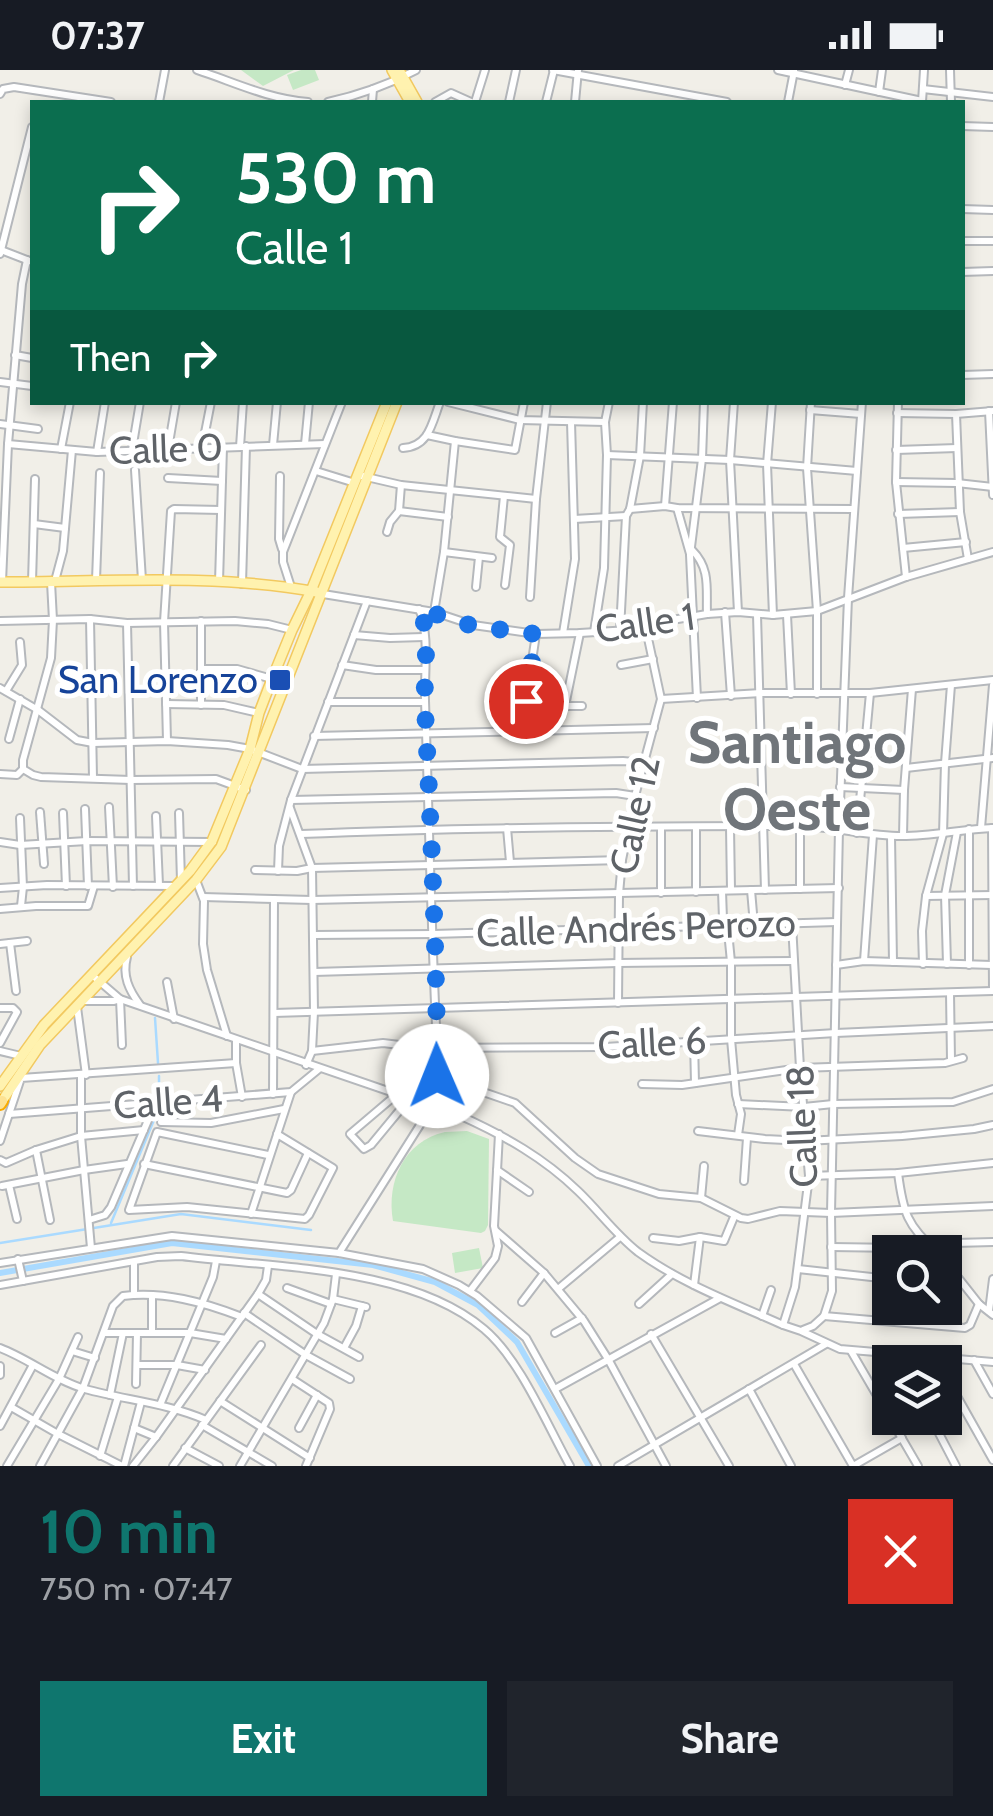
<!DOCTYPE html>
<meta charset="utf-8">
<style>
body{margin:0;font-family:Cabin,sans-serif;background:#20242c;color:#f1f3f6;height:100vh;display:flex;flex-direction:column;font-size:38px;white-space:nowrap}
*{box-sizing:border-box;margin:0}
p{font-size:32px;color:#9ea1a6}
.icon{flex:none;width:55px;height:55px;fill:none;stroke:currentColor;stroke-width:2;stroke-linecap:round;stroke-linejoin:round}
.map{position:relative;height:1396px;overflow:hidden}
.panel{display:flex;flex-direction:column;background:#171b24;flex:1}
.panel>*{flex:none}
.hud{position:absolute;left:30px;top:30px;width:935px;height:305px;border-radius:0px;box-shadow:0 5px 15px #0003;background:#0b6e4f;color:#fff;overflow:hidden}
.controls{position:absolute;left:872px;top:1165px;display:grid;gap:20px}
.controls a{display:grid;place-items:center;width:90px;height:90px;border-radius:0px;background:#171b24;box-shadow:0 5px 15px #0003;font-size:50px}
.pin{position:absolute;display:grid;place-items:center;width:85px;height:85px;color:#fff;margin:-42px;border:5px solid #fff;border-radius:50%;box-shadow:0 2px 10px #0007}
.me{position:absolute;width:110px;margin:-55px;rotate:359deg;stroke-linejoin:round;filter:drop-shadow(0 0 8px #0008)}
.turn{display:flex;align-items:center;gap:35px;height:210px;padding:0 40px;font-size:45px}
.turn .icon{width:130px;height:130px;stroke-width:2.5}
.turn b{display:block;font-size:70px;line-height:85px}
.then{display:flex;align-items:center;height:95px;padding:0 40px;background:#0003;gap:20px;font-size:38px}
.round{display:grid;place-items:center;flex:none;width:105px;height:105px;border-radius:0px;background:#20242c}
.summary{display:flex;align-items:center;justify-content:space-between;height:170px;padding:0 40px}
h1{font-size:60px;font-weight:700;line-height:75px;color:#0f766e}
.action{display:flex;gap:20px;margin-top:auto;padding:20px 40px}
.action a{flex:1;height:115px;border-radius:0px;background:#0f766e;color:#fff;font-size:40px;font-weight:700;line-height:115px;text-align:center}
.action a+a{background:#20242c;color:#f1f3f6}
.status{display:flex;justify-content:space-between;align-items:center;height:70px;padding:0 50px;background:#171b24;direction:ltr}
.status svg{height:28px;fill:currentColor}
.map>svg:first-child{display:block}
</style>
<div class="status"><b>07:37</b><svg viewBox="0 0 49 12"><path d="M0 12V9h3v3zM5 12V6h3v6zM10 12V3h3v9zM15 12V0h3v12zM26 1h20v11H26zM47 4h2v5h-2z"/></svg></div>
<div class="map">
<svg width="993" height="1396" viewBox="0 0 993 1396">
<rect width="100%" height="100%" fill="#f1efe8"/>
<g fill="#c5e8c5">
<path d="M241,0H294L263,16Z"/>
<path d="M301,0H315L319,10L293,20L287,5Z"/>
<path d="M445,1062L467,1061L489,1069L488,1155L485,1161L481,1163L393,1151C386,1112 404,1071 445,1062Z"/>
<path d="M479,1178L483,1198L455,1203L452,1183Z"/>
</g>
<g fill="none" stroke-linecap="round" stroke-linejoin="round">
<g stroke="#aadaff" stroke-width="2.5">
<path d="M155,948L158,993"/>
<path d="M159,1023V1006"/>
<path d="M111,1153L159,1038"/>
<path d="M0,1173L181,1144L311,1160"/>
</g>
<path stroke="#aadaff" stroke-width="6" d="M0,1203L172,1173L373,1195L435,1212L478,1235L517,1272L589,1396"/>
<g stroke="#b5b8bc" stroke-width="10">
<g id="minor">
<path d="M197,0C234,12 268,29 308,32"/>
<path d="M553,0L727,32"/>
<path d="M778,0L922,31"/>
<path d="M950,0L951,32"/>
<path d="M845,15L849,0"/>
<path d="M923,19L993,27"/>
<path d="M879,22L882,0"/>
<path d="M0,24L3,19L14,17L111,32"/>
<path d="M159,32L165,0"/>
<path d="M328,32C359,25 388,15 416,0"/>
<path d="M372,32L373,19"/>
<path d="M435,32L451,23L471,32"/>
<path d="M475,32L485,0"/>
<path d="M509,32L516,0"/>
<path d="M546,32L554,0"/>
<path d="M575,32L578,0"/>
<path d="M788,32L794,1"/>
<path d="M922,32L924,0"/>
<path d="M962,56L993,57"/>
<path d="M962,139L993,140"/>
<path d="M965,171H993"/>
<path d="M1,180L32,192"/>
<path d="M0,184L32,57"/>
<path d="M962,202L993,201"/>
<path d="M15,285L32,288"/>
<path d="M962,305L993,304"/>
<path d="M0,312L32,316"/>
<path d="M448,332L520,350L605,352"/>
<path d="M734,332L730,390L738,542"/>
<path d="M772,332L767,394L773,545"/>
<path d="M811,332L807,398L817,541V624"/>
<path d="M898,332L896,412L906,507"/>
<path d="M810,340L861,344"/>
<path d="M989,341L993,425"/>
<path d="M897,343L956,344L993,341"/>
<path d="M956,344L960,442L968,489"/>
<path d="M0,354L38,359"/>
<path d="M427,365L455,371L515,380L524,332"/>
<path d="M8,374L97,382L325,374"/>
<path d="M305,374L309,332"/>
<path d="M273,375L277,332"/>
<path d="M240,377L243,332"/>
<path d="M202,378L211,332"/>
<path d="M403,378C429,377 432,353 440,332"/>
<path d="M61,379L70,332"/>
<path d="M168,379L176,332"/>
<path d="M132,380L140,332"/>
<path d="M896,380L957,378"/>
<path d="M97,382L105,332"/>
<path d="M607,385L730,390L857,401"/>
<path d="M135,400L142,510"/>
<path d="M316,401L355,413"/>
<path d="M358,405L401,415L536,429"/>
<path d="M280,406L279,469L282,479"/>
<path d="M168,408L222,411"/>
<path d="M896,412L957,413L993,417"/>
<path d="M504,426L500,467L510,475L505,515"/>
<path d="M665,436L673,332"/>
<path d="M677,438L690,484"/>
<path d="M630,439L665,436L677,438L854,439"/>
<path d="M399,441L448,447"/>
<path d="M898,444L960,442"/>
<path d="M574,449L626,446"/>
<path d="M34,454L65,458"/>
<path d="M387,462L390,452L399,441L401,415"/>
<path d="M903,478L966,472"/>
<path d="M692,480C711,499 706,519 707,544"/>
<path d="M444,482L492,488"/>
<path d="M96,510L100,403"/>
<path d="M55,511L63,481L72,380"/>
<path d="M2,512L8,374L22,214L27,190"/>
<path d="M32,512L35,409"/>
<path d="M219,512L223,377"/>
<path d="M242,514L246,376"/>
<path d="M291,517L283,492V482L342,332"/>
<path d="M476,517L479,487"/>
<path d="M323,524L434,542L473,555L536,564L580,563L646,559L672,550L707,544L738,542L773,545L817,541L906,507L993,482"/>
<path d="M530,527L536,429L547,332"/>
<path d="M434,542L444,482L455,371"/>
<path d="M725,542L731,626"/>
<path d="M757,545L765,820"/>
<path d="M787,545L791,624"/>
<path d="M90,549L93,708"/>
<path d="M0,551L90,549L127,553L235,551L268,554L292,560"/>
<path d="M201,551V635"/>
<path d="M127,553L133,816"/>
<path d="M620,560L626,446L630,439L640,386L643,332"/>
<path d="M594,562L604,498L607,385L605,352L609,332"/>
<path d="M563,563L575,489L571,352"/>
<path d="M354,565L390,568L424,567"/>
<path d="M342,595L376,600H424"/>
<path d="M621,595L653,589"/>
<path d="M201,599H237L272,609"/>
<path d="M0,618L38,640L77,670L93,673L167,671L228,675L250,679L302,699L623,691L645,693"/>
<path d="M6,621L22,595L20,572"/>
<path d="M697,628L690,485L702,389L704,332"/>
<path d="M661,629L761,623H870L993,610"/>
<path d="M526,631L536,564"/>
<path d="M328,632H425"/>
<path d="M166,634L224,635L259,643"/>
<path d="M547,636H565L580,563"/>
<path d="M565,636H582"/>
<path d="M314,666L654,658"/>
<path d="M9,669L20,629"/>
<path d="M167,671L164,552L171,441L174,439L221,440"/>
<path d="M906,698L993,688"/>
<path d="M23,699L33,705L41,707L131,710L216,709L246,720"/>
<path d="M23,699V690L51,588L53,550L51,512"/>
<path d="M0,704L17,705L23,699"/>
<path d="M840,717L904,720"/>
<path d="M291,730L616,723L635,726"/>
<path d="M109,737L113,817"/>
<path d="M290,738L312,798L314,942L312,981L306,995"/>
<path d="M85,739L88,816"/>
<path d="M40,742L44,794"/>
<path d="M63,743L66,816"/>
<path d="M179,743L181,811"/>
<path d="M156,746L159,815"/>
<path d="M20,748L23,817L21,836"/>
<path d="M800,756V819"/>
<path d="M730,757L731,820"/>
<path d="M507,758L510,792"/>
<path d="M981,758L993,615"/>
<path d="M992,758L993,921"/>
<path d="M969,759V895"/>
<path d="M857,763L870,623"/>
<path d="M301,764C466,757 631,756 796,756C832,756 866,766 902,766C933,766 962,759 993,758"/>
<path d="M891,766L893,892"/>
<path d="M903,766L904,720L912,619"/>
<path d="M0,772L20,775L87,771L213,772"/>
<path d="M255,800L297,801L312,798L622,790"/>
<path d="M278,801L279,776L291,730L367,531"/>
<path d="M196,810L204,831L203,874L207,900L227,966"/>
<path d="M0,818L47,815L174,816"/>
<path d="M751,820L754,855"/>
<path d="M722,821L723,849L728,861L731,892V969L736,1025L741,1044L738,1065"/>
<path d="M696,822V757"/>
<path d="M661,823V757"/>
<path d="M926,826L993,825"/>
<path d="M203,827L312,830L839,818"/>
<path d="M0,839L36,836H88L94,816"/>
<path d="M314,865L433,864L837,852"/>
<path d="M10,873L16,921"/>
<path d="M0,874L27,871"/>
<path d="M127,887C122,906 129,920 140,935"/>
<path d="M864,891L873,765"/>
<path d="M923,894L922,861L926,826L943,764L945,693L951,615"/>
<path d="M947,894L945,825L957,762"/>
<path d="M836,895L864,891L992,895"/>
<path d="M314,902L618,893L794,891"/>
<path d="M92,905L120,929L461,1046C505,1066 544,1088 578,1121C599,1141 615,1164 638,1182C682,1214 734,1233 783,1255L801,1261L840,1279L993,1292"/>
<path d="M167,912L174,949"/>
<path d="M950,923L951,990"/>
<path d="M84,931H114L120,929L122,975"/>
<path d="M618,933L619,824L622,790L635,726L661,629L646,559"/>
<path d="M77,937L86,1005"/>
<path d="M0,938H13L17,942L0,973"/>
<path d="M274,943C513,935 753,927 993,921"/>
<path d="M236,970V993L242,1027"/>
<path d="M694,971L695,1013"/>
<path d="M0,981L21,986"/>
<path d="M312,981L383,973L424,978L605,977L836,963L993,956"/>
<path d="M411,1002L437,1006L515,1033L575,1088L598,1104L659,1124L701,1128L741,1148L748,1149L780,1141L831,1143L993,1136"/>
<path d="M81,1005V1066L91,1178"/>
<path d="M642,1014L682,1015L800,998L945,993L963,988"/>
<path d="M439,1015L448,1031L460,1045"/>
<path d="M273,1024L274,829"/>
<path d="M396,1025L350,1064L364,1079L371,1075L409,1029"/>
<path d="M413,1030L426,1025L435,1015"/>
<path d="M738,1034L804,1037L833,1034L953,1032L993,1019"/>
<path d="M9,1044L291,1022L319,999"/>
<path d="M161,1052L211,1053L284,1039"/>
<path d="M698,1061L765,1069L805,1071L902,1066L974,1059L993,1055"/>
<path d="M0,1071L21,1008L236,993"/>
<path d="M36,1080L50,1150"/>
<path d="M268,1085L157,1062L129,1140L187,1137L305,1149L309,1145L333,1098L277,1064"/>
<path d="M0,1090L6,1093L36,1080L81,1066L144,1060"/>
<path d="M144,1094L287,1123L291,1120L308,1083"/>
<path d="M497,1100L529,1122"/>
<path d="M898,1103C903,1142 907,1156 937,1182"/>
<path d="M809,1106L898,1103L993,1093"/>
<path d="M744,1111L747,1068"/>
<path d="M9,1115L17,1149"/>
<path d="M2,1116L84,1100L127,1094"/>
<path d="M701,1128L704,1096"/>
<path d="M251,1144L291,1022"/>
<path d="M89,1150L105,1145L111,1137L155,1034"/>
<path d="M496,1161L544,1203L584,1251L608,1289L666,1396"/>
<path d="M653,1168L679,1171L700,1167L724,1171L734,1147"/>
<path d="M831,1177L901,1178L922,1169"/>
<path d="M939,1182L955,1173L993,1172"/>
<path d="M339,1183L432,1036L436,1019L437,976C431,861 429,746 425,631C424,604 430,563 419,539"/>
<path d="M18,1189L23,1211"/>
<path d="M945,1191L979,1234L993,1245"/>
<path d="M0,1193L172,1166L339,1183L423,1199L459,1215L477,1226L526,1268L597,1396"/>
<path d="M798,1199L890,1209"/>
<path d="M0,1215L157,1187L181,1186C275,1198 410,1196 484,1259C520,1289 547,1355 570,1396"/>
<path d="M694,1215L700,1167"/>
<path d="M287,1218L331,1234"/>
<path d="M558,1219L620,1167"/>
<path d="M470,1221L495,1188L498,1176L494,1156L499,1064"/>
<path d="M258,1224L317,1264L359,1287"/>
<path d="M134,1225V1192"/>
<path d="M333,1229L366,1237"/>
<path d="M522,1232L544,1203"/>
<path d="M639,1234L672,1204"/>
<path d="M989,1241L993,1209"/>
<path d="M244,1243L306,1285L350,1309"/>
<path d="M762,1246L771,1220"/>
<path d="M824,1246L965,1258L970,1255L979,1234"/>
<path d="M783,1255L795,1217L809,1106L800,998L792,854"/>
<path d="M803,1260L813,1256L824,1246L832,1221L831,1143L839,759L848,528L862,332"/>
<path d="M104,1263H190L226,1269"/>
<path d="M152,1263V1226"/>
<path d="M555,1263L582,1248"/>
<path d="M651,1264L729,1396"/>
<path d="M0,1278C29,1289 54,1310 85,1319C125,1330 167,1333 206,1350"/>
<path d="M344,1278L356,1256L362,1236"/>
<path d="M72,1281L95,1288"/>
<path d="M851,1281L918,1396"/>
<path d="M974,1290L993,1324"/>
<path d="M794,1294L853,1396L902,1368"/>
<path d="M137,1295H177L205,1300"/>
<path d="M0,1296V1305"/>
<path d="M945,1305L993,1390"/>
<path d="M292,1309L329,1333L330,1339L306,1396"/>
<path d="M136,1314L137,1263"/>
<path d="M555,1319L720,1228"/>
<path d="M749,1319L791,1396"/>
<path d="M110,1325L123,1263"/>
<path d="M220,1331L310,1388"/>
<path d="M160,1335L213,1207L216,1191"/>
<path d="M11,1337L58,1364L122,1396"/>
<path d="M931,1348L956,1396"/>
<path d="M202,1355L272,1396"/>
<path d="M0,1356L33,1295"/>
<path d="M134,1358L156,1367"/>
<path d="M299,1358L317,1325"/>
<path d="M185,1378L219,1396"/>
<path d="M100,1386L118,1327"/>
<path d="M7,1396L59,1309L78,1267"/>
<path d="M40,1396L83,1318L113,1236L123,1226C164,1221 203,1232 242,1247"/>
<path d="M124,1396L141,1332"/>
<path d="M133,1396L156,1367L258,1224L266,1210L268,1196"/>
<path d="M173,1396L261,1275"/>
<path d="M240,1396L324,1253L333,1229L336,1204"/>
<path d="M618,1396L826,1274"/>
</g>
</g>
<g stroke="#f2c960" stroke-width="12">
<g id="major">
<path d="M392,0L410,32"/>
<path d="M399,0L417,32"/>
<path d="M0,512C105,512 213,503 317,522"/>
<path d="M0,1016L44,955L190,801L212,771L250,679L259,643L272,609L292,560L311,521L387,332"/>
<path d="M2,1031L40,975L196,810L221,777L397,332"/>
</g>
</g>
<g stroke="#f9ab00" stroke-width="14">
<path id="highway" d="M0,1034L2,1031"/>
</g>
<use href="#minor" stroke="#fff" stroke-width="6"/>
<use href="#major" stroke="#fff2af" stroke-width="9"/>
<use href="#highway" stroke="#fde293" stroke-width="10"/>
</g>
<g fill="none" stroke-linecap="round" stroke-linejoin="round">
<path stroke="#1a73e8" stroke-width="18" stroke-dasharray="0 32.4" d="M437,1006C437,883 431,760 425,638C423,609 431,565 420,539L473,556L536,564L526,631"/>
</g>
<rect fill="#1a4fb4" stroke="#fff" stroke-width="4" x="268" y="598" width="24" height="24" rx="5"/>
<g text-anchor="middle" stroke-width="10" stroke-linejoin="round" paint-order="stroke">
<g font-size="38" fill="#5f6368" stroke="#fff">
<text transform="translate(166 379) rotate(-2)" y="13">Calle 0</text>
<text transform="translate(645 553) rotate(-8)" y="13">Calle 1</text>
<text transform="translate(635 745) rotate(-78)" y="13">Calle 12</text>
<text transform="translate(636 858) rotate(-2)" y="13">Calle Andrés Perozo</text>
<text transform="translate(652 973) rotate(-3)" y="13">Calle 6</text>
<text transform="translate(168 1032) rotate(-4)" y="13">Calle 4</text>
<text transform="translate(802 1056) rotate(-92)" y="13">Calle 18</text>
</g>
<g font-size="38" fill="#164399" stroke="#fff" text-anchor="end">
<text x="258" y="623">San Lorenzo</text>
</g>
<g font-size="58" font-weight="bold" fill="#70757a" stroke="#fff">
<text x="797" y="693">Santiago<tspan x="797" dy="67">Oeste</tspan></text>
</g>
</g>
</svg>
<div class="controls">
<a><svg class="icon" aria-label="search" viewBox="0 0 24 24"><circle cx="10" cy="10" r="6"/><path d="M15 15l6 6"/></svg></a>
<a><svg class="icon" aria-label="layers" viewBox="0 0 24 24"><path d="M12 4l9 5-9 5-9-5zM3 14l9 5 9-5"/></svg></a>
</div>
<div class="pin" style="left:526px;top:631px;background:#d93025"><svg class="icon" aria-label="arrive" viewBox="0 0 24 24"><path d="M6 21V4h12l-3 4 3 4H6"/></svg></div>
<svg class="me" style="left:437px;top:1006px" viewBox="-20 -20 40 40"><circle r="19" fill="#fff"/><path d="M0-13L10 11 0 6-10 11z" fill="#1a73e8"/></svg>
<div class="hud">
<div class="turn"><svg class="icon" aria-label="right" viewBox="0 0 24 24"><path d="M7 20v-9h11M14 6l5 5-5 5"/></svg><div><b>530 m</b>Calle 1</div></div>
<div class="then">Then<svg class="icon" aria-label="right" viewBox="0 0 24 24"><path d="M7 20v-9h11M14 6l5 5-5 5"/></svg></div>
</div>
</div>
<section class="panel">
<div class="summary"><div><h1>10 min</h1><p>750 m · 07:47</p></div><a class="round" style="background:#d93025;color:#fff"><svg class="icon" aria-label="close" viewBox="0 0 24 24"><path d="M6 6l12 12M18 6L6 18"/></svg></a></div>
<div class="action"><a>Exit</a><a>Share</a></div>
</section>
